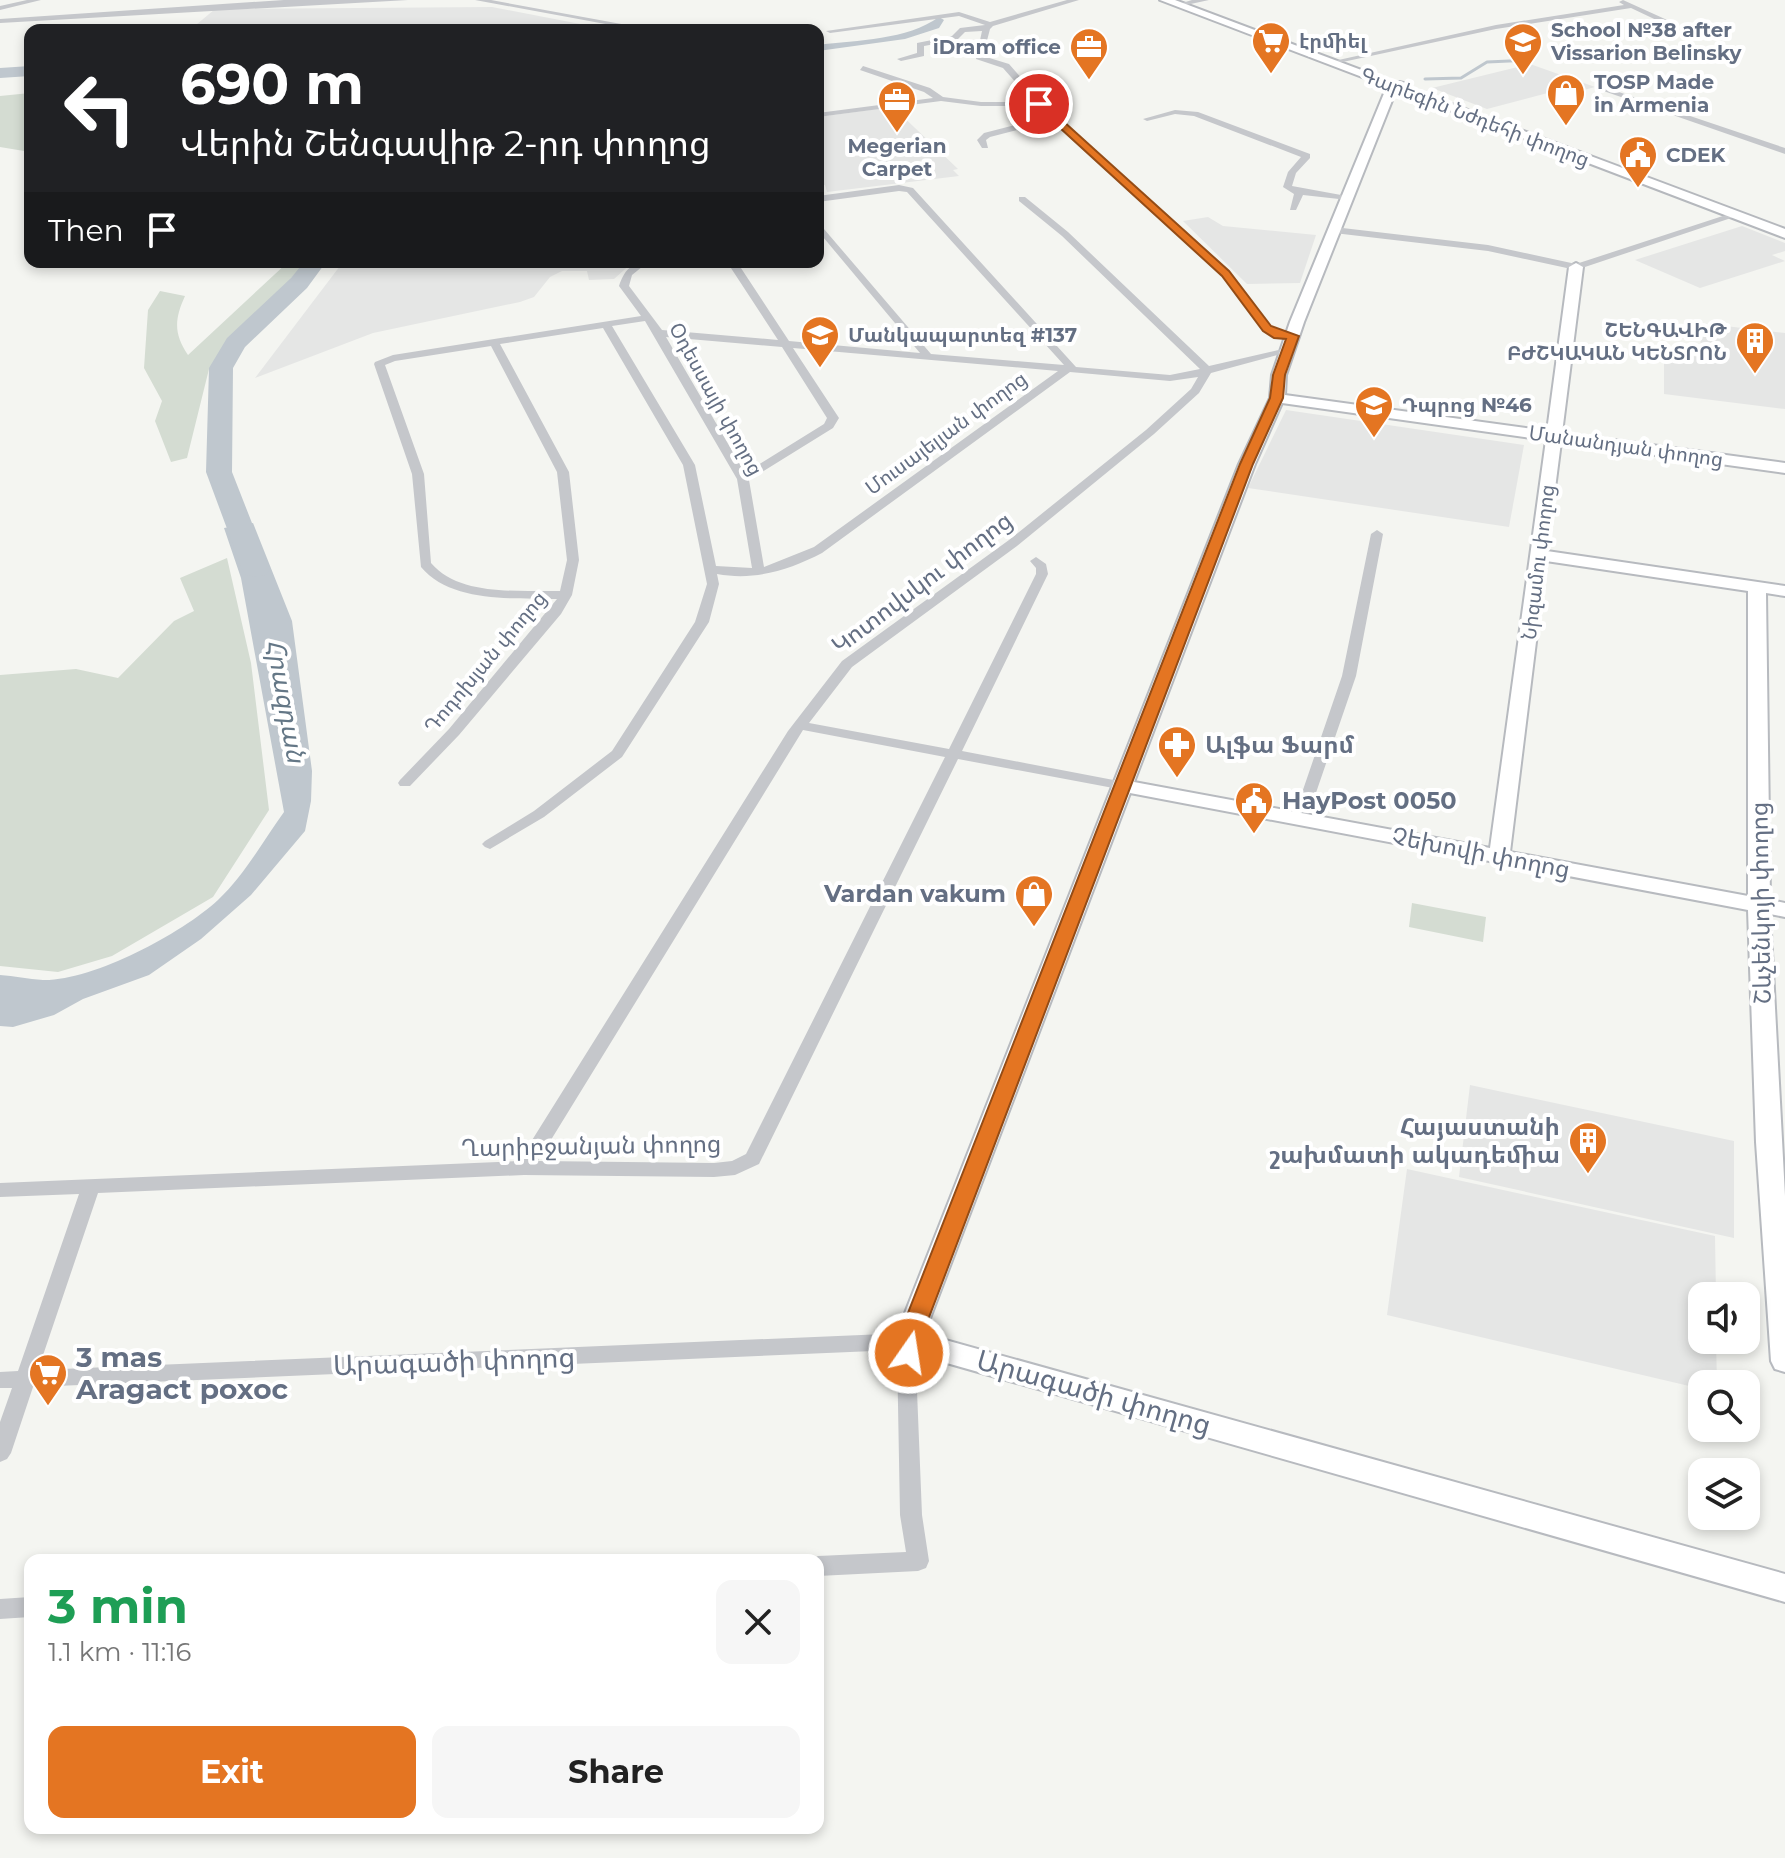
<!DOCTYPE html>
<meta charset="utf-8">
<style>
body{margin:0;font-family:Montserrat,"Noto Sans Armenian",sans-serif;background:#f6f6f6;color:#222;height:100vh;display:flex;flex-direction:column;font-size:30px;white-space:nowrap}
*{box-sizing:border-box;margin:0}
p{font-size:26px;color:#767676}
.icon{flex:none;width:44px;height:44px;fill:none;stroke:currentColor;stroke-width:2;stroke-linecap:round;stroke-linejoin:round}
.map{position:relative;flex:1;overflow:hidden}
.side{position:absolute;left:24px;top:1554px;width:800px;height:280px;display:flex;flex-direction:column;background:#fff;border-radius:16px;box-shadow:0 4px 12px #0003}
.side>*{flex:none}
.top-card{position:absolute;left:24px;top:24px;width:800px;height:244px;border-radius:16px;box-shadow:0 4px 12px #0003;background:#202124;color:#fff;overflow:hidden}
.buttons{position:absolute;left:1688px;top:1282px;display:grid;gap:16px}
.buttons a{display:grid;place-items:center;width:72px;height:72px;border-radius:16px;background:#fff;box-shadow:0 4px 12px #0003;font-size:40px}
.pin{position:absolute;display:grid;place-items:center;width:68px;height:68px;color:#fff;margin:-34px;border:4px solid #fff;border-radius:50%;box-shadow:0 2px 8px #0007}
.me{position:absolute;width:88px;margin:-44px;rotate:13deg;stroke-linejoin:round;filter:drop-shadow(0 0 6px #0008)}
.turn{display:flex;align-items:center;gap:28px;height:168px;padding:0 24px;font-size:36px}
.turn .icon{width:104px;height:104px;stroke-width:2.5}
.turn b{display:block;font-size:56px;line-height:68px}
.then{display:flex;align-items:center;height:76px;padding:0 24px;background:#0003;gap:16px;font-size:30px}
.round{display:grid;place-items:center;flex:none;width:84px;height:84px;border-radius:16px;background:#f6f6f6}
.headline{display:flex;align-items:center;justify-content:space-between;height:136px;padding:0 24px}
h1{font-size:48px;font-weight:700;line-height:60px;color:#1e9e55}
.action{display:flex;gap:16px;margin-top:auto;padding:16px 24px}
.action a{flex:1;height:92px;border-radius:16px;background:#e47522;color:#fff;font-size:32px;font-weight:700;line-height:92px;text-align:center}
.action a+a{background:#f6f6f6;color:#222}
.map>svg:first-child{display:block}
</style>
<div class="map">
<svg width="1785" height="1858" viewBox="0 0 1785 1858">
<rect width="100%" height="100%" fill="#f4f5f1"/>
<g fill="#e5e6e5">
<path d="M492,7L611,30H190L215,9Z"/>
<path d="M1530,64L1595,87L1569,94L1559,90L1487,109L1432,88Z"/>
<path d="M893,107L958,169L953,170L959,176L827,192L825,185L818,184V117Z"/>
<path d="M1208,217L1223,226L1316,235L1300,283L1247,284L1183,221Z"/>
<path d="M1742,226L1785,243V251L1772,255L1785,261L1700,288L1635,260Z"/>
<path d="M343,262H633L614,279L589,280L587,271H562L550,277L534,297L520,302L373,333L255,378Z"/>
<path d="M1700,323L1785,333V409L1664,394V353L1701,357Z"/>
<path d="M1286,410L1524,445L1509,527L1248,488Z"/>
<path d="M1470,1085L1734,1141V1238L1459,1177Z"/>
<path d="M1407,1169L1715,1236L1716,1296H1702V1340H1716L1717,1384H1702V1389L1387,1315Z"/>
</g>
<g fill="#d4dcd2">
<path d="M30,93V152L0,147V96Z"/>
<path d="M288,262H306L209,369L187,458L171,462L155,421L162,401L144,368L148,310L160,291L185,296C174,320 174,334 188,355Z"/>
<path d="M227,558L251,663L269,810L213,897L112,956L58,972L0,966V675L76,669L118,678L174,621L194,611L180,578Z"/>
<path d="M1412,903L1486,917L1483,942L1409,927Z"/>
</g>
<path fill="#bfc7ce" d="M253,523L292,621L312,771L311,801L305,831L251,895L201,939L149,975L83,999L54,1015L13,1027L0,1026V975C14,976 28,979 43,980C93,981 181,934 218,900C244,876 263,841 284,812L241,578L224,528Z"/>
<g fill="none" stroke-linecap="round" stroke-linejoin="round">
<g stroke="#bfc7ce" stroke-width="3">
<path d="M1687,28L1717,24"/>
<path d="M1425,79L1461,78L1487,62L1531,60"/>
</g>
<path fill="#bfc7ce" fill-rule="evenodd" d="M939,17L944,20L939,28L905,39L818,51V45C858,40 907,40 939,17Z"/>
<g fill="#bfc7ce" fill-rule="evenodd">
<path d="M30,66V76L0,78V68Z"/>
<path d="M304,262H326L307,288L245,347L233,368L232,472L270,569L266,575L256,577L246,575L242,569L206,472L209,368L227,338L291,278Z"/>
</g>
<g stroke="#b7babf" stroke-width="4">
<path id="secondary" d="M1399,82L1408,84L1395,93L1304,322L1286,375L1285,395L1547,431L1569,267L1576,263L1583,267L1562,433L1785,463V473L1561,442L1547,551L1785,586V596L1766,593L1770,900L1785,903V917L1770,914L1785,1196V1372L1775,1369L1771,1361L1756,1142L1748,910L1130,793L924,1334L1785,1574V1602L908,1352L898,1349L894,1341L1239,464L1270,398L1272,375L1290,322L1385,91ZM1282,403L1546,440L1490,848L1134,782L1255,464ZM1546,561L1748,591V896L1510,852Z"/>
</g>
<g stroke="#b5b8bd" stroke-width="4">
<path id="primary" d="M1160,0H1175L1785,229V238Z"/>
</g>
<g fill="#c5c7cb" fill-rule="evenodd">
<path d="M27,0H41L0,10V6Z"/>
<path d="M284,0H408L0,23V19Z"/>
<path d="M475,0H491L654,30H638Z"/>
<path d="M1067,0H1079L993,26L990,29L983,56L1009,64L1052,113L1228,272L1271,326L1280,332L1297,334V338H1278L1263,330L1222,276L1051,121L990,137L986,140L988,148H982L977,140L984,133L1046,117L1037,106H981L941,101L818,117V113L933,98L924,92L860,70L863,66L930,88L943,97L981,102H1033L1003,68L976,59L982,31L965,32L957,40L924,46V56L901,61L897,59L917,53V43L952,36L960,28L985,25L959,16L830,33L826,31L959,12L990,22Z"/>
<path d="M1192,0H1209L1186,5L1182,3Z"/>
<path d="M1623,0L1676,24L1669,26L1631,8L1496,29L1338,63L1334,61L1496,25L1624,5L1619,2Z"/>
<path d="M1595,84L1785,148V154L1595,88Z"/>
<path d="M1175,110L1198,112L1310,154V158L1296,173L1292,186L1352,197L1348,200L1303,195L1296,210H1290L1294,194L1283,187L1288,172L1301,157L1194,116L1175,114L1147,121L1143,119Z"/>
<path d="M899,185L913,188L1076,367L1170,375L1200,369L1062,236L1019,201V197H1025L1068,232L1209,366L1287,348L1292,351L1211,373L1199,393L1154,434L1017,546L852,667L809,723L949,749L1036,574V568L1030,561L1036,557L1046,564L1048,574L962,751L1124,782L1129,783L1131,786L1129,789L1124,790L958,759L759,1164L735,1175L714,1177L524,1175L98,1193L38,1370L908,1333L915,1335L918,1341L916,1366L922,1515L929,1561L926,1568L918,1571L818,1576V1560H810L818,1556L906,1552L900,1515L897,1350L33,1387L11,1453L7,1459L0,1462V1422L12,1388H0V1372L18,1371L79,1194L0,1197V1183L519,1161L788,731L842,661L1009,540L1146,430L1191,389L1198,377L1170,381L1070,372L822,553C789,570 755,581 717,574L719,584L709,622L622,757L544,817L490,849L485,847L482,844L485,841L534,811L612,751L695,622L707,584L683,465L603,328L500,344L569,472L579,560L572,595L561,614L459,735L410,786H400L398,783L400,780L449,729L557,599C514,598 451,603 421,567L412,474L374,364L375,362L393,355L641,316L619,286C624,271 631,262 648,262L632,275L629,286L662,330L778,340L727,262H737L789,341L920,353L818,231V222L931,354L1064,365L907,192L899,191L818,202V196ZM645,321L737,479L752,568L716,566L695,465L612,326ZM666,337L782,347L827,418L824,424L745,473ZM491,346L557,472L567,560L560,591C520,590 460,597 431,563L424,474L385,365L395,361ZM793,348L1058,371L814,547L764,567L749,480L833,428L839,418ZM803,730L945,757L746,1154L732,1161L714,1163L538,1161Z"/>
<path d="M1732,213L1740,215L1576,270L1488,251L1334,233L1329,230L1334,227L1488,245L1576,264Z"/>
<path d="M1377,530L1383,534L1356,676L1307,819L1300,824L1295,822L1293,819L1342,676L1371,534Z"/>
<path d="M30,1597V1617L0,1619V1599Z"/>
</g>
<use href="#secondary" fill="#fff" fill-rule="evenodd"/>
<use href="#primary" fill="#fff" fill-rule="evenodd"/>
</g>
<path fill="#e47522" stroke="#944c16" stroke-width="2" d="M1036,102H1042L1229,271L1271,326L1299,336L1285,375L1283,398L1253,464L920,1341L921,1353L917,1360L909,1363L901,1360L897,1341L1240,464L1270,398L1273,375L1286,339L1274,338L1263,331L1222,276L1036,106Z"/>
<defs>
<g id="supermarket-pin" transform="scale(2)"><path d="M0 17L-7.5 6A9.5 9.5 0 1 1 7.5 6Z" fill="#e47522" stroke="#fff"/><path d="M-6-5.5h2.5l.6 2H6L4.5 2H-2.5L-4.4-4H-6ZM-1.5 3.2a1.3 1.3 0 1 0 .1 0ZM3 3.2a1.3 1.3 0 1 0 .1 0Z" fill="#fff"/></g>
<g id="school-pin" transform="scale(2)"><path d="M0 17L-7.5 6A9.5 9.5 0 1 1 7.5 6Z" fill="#e47522" stroke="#fff"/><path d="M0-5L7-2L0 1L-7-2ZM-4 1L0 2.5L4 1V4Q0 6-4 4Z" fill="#fff"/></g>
<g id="office-pin" transform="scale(2)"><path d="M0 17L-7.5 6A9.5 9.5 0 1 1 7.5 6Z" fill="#e47522" stroke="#fff"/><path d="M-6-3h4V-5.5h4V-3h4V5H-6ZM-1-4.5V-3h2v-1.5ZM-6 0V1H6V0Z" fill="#fff"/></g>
<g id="shop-pin" transform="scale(2)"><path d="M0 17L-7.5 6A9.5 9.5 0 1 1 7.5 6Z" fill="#e47522" stroke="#fff"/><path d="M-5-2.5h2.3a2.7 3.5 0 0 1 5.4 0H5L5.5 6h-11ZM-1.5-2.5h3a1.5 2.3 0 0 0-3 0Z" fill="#fff"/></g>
<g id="civic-pin" transform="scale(2)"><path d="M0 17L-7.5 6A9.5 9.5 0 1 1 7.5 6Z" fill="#e47522" stroke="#fff"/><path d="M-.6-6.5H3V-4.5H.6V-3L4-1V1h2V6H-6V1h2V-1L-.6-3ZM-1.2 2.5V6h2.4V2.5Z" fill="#fff"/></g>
<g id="building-pin" transform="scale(2)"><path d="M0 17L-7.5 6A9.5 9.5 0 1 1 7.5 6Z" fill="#e47522" stroke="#fff"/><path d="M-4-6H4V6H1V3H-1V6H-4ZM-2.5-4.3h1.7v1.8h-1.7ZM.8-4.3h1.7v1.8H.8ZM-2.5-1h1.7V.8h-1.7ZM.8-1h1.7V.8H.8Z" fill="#fff"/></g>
<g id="pharmacy-pin" transform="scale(2)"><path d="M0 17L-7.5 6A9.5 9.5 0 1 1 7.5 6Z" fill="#e47522" stroke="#fff"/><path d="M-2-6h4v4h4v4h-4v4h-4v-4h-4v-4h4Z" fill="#fff"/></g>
</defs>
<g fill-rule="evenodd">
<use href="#supermarket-pin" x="1271" y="41"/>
<use href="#school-pin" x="1523" y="42"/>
<use href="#office-pin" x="1089" y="47"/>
<use href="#shop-pin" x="1566" y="93"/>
<use href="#office-pin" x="897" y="100"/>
<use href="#civic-pin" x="1638" y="155"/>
<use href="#school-pin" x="820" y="335"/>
<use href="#building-pin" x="1755" y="341"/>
<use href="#school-pin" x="1374" y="405"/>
<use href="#pharmacy-pin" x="1177" y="745"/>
<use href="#civic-pin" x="1254" y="801"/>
<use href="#shop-pin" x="1034" y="894"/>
<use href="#building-pin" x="1588" y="1141"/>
<use href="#supermarket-pin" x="48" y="1373"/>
</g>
<g text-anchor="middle" stroke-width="8" stroke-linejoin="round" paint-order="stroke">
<g font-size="20" font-weight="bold" fill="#646f83" stroke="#fff" text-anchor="start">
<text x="1551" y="37">School №38 after<tspan x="1551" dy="23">Vissarion Belinsky</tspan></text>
<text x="1299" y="48">էրմիել</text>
<text x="1061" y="54" text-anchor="end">iDram office</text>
<text x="1594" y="89">TOSP Made<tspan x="1594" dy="23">in Armenia</tspan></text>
<text x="897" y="153" text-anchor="middle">Megerian<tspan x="897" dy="23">Carpet</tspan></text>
<text x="1666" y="162">CDEK</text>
<text x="1727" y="337" text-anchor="end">ՇԵՆԳԱՎԻԹ<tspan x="1727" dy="23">ԲԺՇԿԱԿԱՆ ԿԵՆՏՐՈՆ</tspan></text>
<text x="848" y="342">Մանկապարտեզ #137</text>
<text x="1402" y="412">Դպրոց №46</text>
</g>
<g font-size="20" fill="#646f83" stroke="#fff">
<text transform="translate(1475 117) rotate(21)" y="7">Գարեգին Նժդեհի փողոց</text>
<text transform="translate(716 399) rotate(61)" y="7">Օդեսսայի փողոց</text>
<text transform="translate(946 433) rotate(-36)" y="7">Մուսայելյան փողոց</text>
<text transform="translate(1626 446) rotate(8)" y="7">Մանանդյան փողոց</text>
<text transform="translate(1538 562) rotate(-83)" y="7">Նիզամու փողոց</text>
<text transform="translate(485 662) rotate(-50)" y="7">Դոդոխյան փողոց</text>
</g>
<g font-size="24" fill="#646f83" stroke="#fff">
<text transform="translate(922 583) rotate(-37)" y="8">Կոտովսկու փողոց</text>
<text transform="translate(1481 853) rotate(11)" y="8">Չեխովի փողոց</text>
<text transform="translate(1761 903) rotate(-91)" y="8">Շևչենկոյի փողոց</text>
<text transform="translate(591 1146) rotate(-1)" y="8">Ղարիբջանյան փողոց</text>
</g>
<g font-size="24" font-weight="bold" fill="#646f83" stroke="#fff" text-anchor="start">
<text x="1205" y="753">Ալֆա Ֆարմ</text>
<text x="1282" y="809">HayPost 0050</text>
<text x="1006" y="902" text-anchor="end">Vardan vakum</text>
<text x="1560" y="1135" text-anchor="end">Հայաստանի<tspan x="1560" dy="28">շախմատի ակադեմիա</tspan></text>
</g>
<g font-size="26" font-style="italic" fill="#647786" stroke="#fff">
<text transform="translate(286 701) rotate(80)" y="9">Հրազդան</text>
</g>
<g font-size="28" font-weight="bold" fill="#646f83" stroke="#fff" text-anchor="start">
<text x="76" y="1367">3 mas<tspan x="76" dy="32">Aragact poxoc</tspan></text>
</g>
<g font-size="28" fill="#646f83" stroke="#fff">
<text transform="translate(454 1361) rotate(-2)" y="10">Արագածի փողոց</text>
<text transform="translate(1094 1392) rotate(16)" y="10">Արագածի փողոց</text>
</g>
</g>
</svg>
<div class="buttons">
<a><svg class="icon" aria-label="sound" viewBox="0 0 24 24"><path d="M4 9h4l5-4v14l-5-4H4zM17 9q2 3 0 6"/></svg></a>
<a><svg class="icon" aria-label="search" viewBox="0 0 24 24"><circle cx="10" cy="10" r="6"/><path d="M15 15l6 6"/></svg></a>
<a><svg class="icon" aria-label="layers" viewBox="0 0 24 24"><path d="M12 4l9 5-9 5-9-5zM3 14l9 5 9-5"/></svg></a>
</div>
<div class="pin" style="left:1039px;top:104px;background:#d93025"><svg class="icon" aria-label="arrive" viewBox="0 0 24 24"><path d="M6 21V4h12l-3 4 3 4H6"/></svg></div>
<svg class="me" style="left:909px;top:1353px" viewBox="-20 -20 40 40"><circle r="17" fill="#e47522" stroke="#fff" stroke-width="3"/><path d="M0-11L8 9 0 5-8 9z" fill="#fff"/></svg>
<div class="top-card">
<div class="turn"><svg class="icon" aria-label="left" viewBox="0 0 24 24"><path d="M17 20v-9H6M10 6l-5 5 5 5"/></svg><div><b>690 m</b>Վերին Շենգավիթ 2-րդ փողոց</div></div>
<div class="then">Then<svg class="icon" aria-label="arrive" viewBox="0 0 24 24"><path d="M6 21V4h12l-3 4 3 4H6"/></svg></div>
</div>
<section class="side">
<div class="headline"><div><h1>3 min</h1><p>1.1 km · 11:16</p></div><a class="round"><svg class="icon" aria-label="close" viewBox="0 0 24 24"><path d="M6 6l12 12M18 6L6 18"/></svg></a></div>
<div class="action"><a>Exit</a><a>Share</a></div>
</section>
</div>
